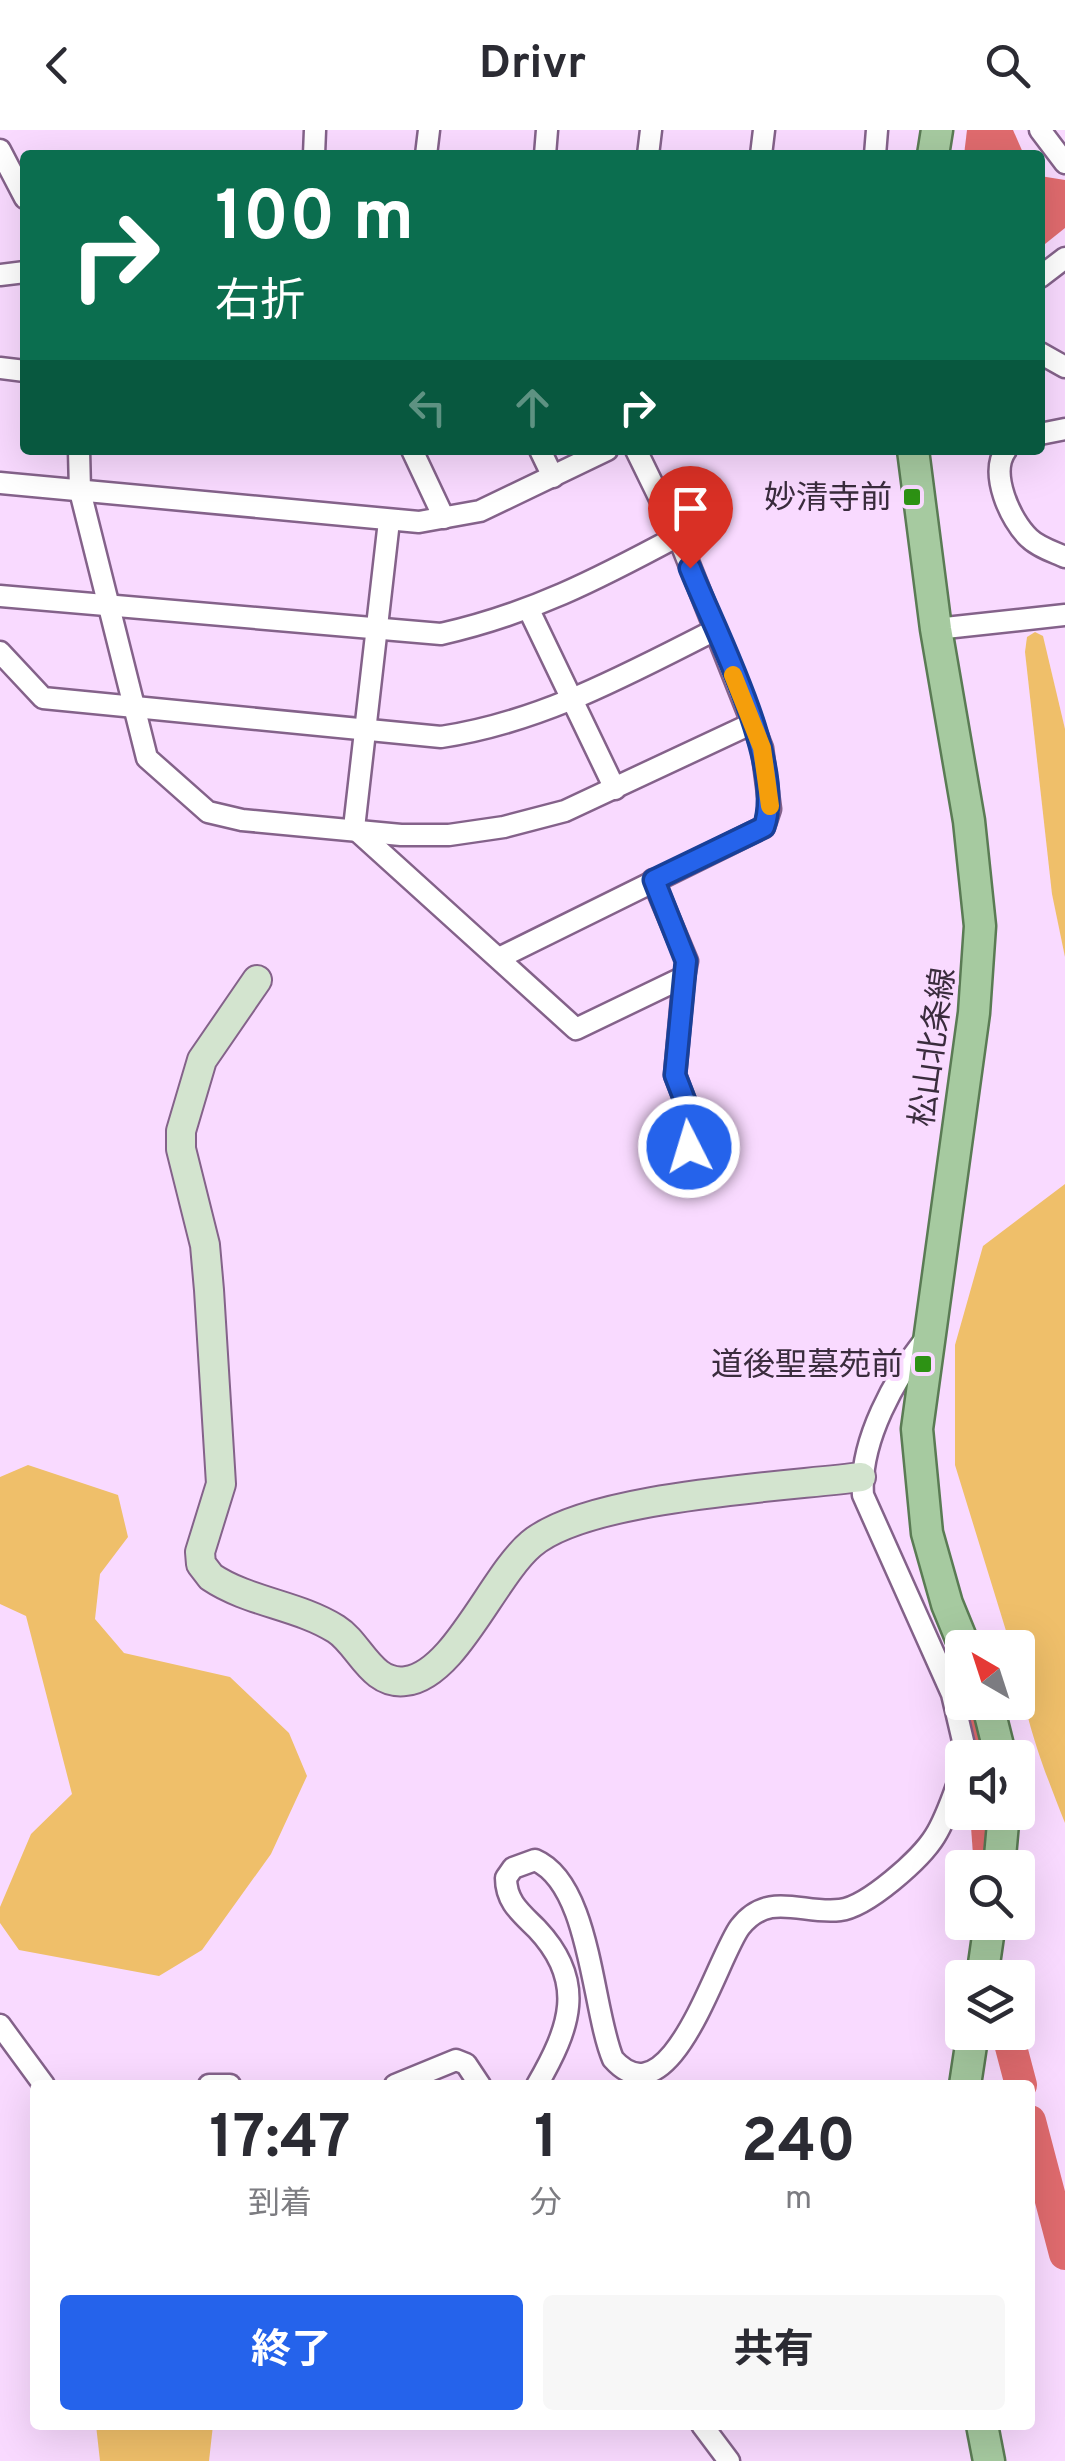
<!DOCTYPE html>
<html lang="ja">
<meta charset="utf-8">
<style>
body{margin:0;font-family:Overpass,"Noto Sans JP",sans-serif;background:#f7f7f7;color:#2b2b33;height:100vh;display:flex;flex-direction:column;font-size:38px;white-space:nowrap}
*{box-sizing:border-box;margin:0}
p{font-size:32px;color:#7c7c81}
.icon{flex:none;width:55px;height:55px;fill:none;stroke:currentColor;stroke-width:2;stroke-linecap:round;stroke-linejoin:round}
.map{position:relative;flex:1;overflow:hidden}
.details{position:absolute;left:30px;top:1950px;width:1005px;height:350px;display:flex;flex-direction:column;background:#fff;border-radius:10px;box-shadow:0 10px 40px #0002}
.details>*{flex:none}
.guide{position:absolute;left:20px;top:20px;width:1025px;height:305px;border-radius:10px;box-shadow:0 10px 40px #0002;background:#0b6e4f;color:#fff;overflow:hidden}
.needle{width:65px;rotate:321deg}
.buttons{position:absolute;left:945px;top:1500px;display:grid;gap:20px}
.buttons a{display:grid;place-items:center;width:90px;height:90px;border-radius:10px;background:#fff;box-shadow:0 10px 40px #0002;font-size:50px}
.pin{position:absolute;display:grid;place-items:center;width:85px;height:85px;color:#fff;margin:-102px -42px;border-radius:50% 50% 50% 0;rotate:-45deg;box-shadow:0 0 10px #0007}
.pin .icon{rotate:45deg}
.me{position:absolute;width:110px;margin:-55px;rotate:355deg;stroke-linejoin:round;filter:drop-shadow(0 0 8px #0008)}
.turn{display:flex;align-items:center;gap:35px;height:210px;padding:0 30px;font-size:45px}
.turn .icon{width:130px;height:130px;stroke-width:2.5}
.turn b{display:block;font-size:70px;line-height:85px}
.lanes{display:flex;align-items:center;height:95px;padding:0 30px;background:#0003;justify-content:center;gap:50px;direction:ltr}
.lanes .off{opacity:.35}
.eta{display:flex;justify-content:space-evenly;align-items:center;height:170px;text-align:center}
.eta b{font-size:60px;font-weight:700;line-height:70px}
.primary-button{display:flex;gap:20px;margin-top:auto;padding:20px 30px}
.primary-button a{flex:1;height:115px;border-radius:10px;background:#2563eb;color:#fff;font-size:40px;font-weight:700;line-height:115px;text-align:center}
.primary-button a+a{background:#f7f7f7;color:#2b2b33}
header{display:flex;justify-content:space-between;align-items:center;height:130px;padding:0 30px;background:#fff;font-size:45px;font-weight:700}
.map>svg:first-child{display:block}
</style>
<header><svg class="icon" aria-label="back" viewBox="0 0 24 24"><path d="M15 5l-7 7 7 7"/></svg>Drivr<svg class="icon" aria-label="search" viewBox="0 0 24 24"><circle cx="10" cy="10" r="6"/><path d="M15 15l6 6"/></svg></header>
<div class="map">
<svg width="1065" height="2331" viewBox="0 0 1065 2331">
<rect width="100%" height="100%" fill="#f9daff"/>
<g fill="#efbf6a">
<path d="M1035,502L1043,506L1065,599V827L1052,764L1025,522L1027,507Z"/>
<path d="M1065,1054V1693C1044,1640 1018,1575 1018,1518L1011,1517L955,1335V1215L983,1116Z"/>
<path d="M28,1335L118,1365L128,1407L100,1444L95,1489L124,1523L230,1547L289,1603L307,1646L271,1724L202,1820L159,1846L19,1820L0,1793V1777L31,1704L72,1664L26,1486L0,1474V1347Z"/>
<path d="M96,2295H213L209,2331H100Z"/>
</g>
<g fill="#e06b6e">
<path d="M967,0H1013L1024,25H964Z"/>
<path d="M1040,46L1065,50V98L1040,118Z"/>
</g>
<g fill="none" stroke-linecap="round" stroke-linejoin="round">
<g stroke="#e06b6e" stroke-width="32">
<path d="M979,1586L982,1628"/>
<path d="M986,1682L990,1738"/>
<path d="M1007,1902L1021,1955"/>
<path d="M1030,1991L1065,2124"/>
</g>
<g stroke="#84628a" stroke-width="25">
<g id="street">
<path d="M1040,0L1065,33"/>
<path d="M0,20L25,68"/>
<path d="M314,25L315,0"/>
<path d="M426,25L429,0"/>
<path d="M545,25L547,0"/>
<path d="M648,25L651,0"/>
<path d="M761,25L764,0"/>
<path d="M875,25L877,0"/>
<path d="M0,145L25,142"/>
<path d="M1040,147L1065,128"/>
<path d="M1040,223L1065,237"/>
<path d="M0,238L25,241"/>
<path d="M1040,304L1065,299"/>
<path d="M79,320L80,361L147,628L208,682L242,690L401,705H449L504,697L565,681L753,593"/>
<path d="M412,320L444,388"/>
<path d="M540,320L553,347"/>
<path d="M1006,320C989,343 1010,390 1029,408C1038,417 1054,422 1065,427"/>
<path d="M0,353L419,392L480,381L607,320"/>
<path d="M0,466L441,504C530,484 598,449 678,406"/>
<path d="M529,480L615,659"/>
<path d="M936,499L1065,485"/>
<path d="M0,522L43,568L441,607C541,592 626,545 715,500"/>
<path d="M354,698L576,899L684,847L687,831L653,750"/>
<path d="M354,698L389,391"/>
<path d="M499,828L764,697L770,679L762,618L678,406L636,320"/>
<path d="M684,847L675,945L700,1010L689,1017"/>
<path d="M927,1207C895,1248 859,1311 863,1365L952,1564L967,1628"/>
<path d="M0,1895L44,1955"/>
<path d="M209,1955H230"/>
<path d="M395,1955L456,1930L466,1934L480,1955"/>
<path d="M537,1955C570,1898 587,1852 537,1799C521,1783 506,1772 506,1748L513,1738L535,1730C591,1754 592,1880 613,1929C671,1994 717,1827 740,1797C769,1760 803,1785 840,1780C867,1777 921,1729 935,1706C947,1687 954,1663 962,1642"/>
<path d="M702,2295L729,2331"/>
</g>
</g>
<g stroke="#84628a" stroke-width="32">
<path id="secondary" d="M257,850L202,930L181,1001V1019L205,1115L209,1160L221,1354L200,1422L201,1434L211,1447C248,1472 298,1475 336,1499C360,1514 371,1556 406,1551C455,1545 493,1446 531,1414C587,1366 782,1357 861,1347"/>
</g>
<g stroke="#5a7b54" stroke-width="35">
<g id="primary">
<path d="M933,25L937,0"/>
<path d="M913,320L936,499L969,691L980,796L974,883L917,1299L927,1403L947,1474L965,1518"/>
<path d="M987,1572L1001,1628"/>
<path d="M999,1738L1004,1682"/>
<path d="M982,1848L990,1792"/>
<path d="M965,1955L973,1902"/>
<path d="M982,2295L989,2331"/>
</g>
</g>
<use href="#street" stroke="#fff" stroke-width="20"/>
<use href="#secondary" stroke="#d3e4cf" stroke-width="28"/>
<use href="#primary" stroke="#a6caa0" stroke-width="30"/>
</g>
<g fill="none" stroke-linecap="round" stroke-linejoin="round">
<g stroke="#184099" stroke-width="25">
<path id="route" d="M689,1017L700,1010L675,945L686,831L654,750L764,697C786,634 715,501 690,438"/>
</g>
<use href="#route" stroke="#2563eb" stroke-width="18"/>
<path stroke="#f59e0b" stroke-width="18" d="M733,545L762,618L770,676"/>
</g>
<g fill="#2d9214" stroke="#f9daff" stroke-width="4">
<rect x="902" y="357" width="20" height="20" rx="5"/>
<rect x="913" y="1224" width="20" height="20" rx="5"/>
</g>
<g text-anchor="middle" stroke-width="8" stroke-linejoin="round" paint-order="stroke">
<g font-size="32" fill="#3a2c3d" stroke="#f9daff" text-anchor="end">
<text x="892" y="378">妙清寺前</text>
<text x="903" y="1245">道後聖墓苑前</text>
</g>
<g font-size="32" fill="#3a2c3d" stroke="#f9daff">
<text transform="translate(932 917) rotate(-82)" y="11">松山北条線</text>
</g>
</g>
</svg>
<div class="buttons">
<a><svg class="needle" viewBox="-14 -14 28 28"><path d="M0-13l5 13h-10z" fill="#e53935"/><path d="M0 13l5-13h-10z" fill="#7c7c81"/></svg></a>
<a><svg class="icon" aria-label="sound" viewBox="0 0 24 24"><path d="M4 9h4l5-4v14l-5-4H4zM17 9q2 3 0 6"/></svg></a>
<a><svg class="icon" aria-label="search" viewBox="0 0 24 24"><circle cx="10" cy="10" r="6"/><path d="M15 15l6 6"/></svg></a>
<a><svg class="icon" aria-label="layers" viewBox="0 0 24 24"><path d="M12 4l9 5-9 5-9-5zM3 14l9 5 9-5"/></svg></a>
</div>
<div class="pin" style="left:690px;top:438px;background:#d93025"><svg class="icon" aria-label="arrive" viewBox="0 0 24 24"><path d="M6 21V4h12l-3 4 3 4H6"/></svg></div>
<svg class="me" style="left:689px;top:1017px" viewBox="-20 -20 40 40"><circle r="17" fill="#2563eb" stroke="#fff" stroke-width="3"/><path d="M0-11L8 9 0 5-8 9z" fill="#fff"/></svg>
<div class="guide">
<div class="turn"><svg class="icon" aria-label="right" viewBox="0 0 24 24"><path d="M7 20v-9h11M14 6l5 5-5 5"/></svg><div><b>100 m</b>右折</div></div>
<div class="lanes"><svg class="icon off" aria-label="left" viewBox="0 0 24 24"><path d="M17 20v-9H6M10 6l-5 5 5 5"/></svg><svg class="icon off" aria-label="ahead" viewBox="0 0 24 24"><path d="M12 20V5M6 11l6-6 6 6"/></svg><svg class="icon" aria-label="right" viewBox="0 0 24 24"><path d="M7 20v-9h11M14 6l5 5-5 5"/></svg></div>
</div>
<section class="details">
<div class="eta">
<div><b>17:47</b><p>到着</p></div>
<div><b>1</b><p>分</p></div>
<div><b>240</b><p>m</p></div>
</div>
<div class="primary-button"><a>終了</a><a>共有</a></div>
</section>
</div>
